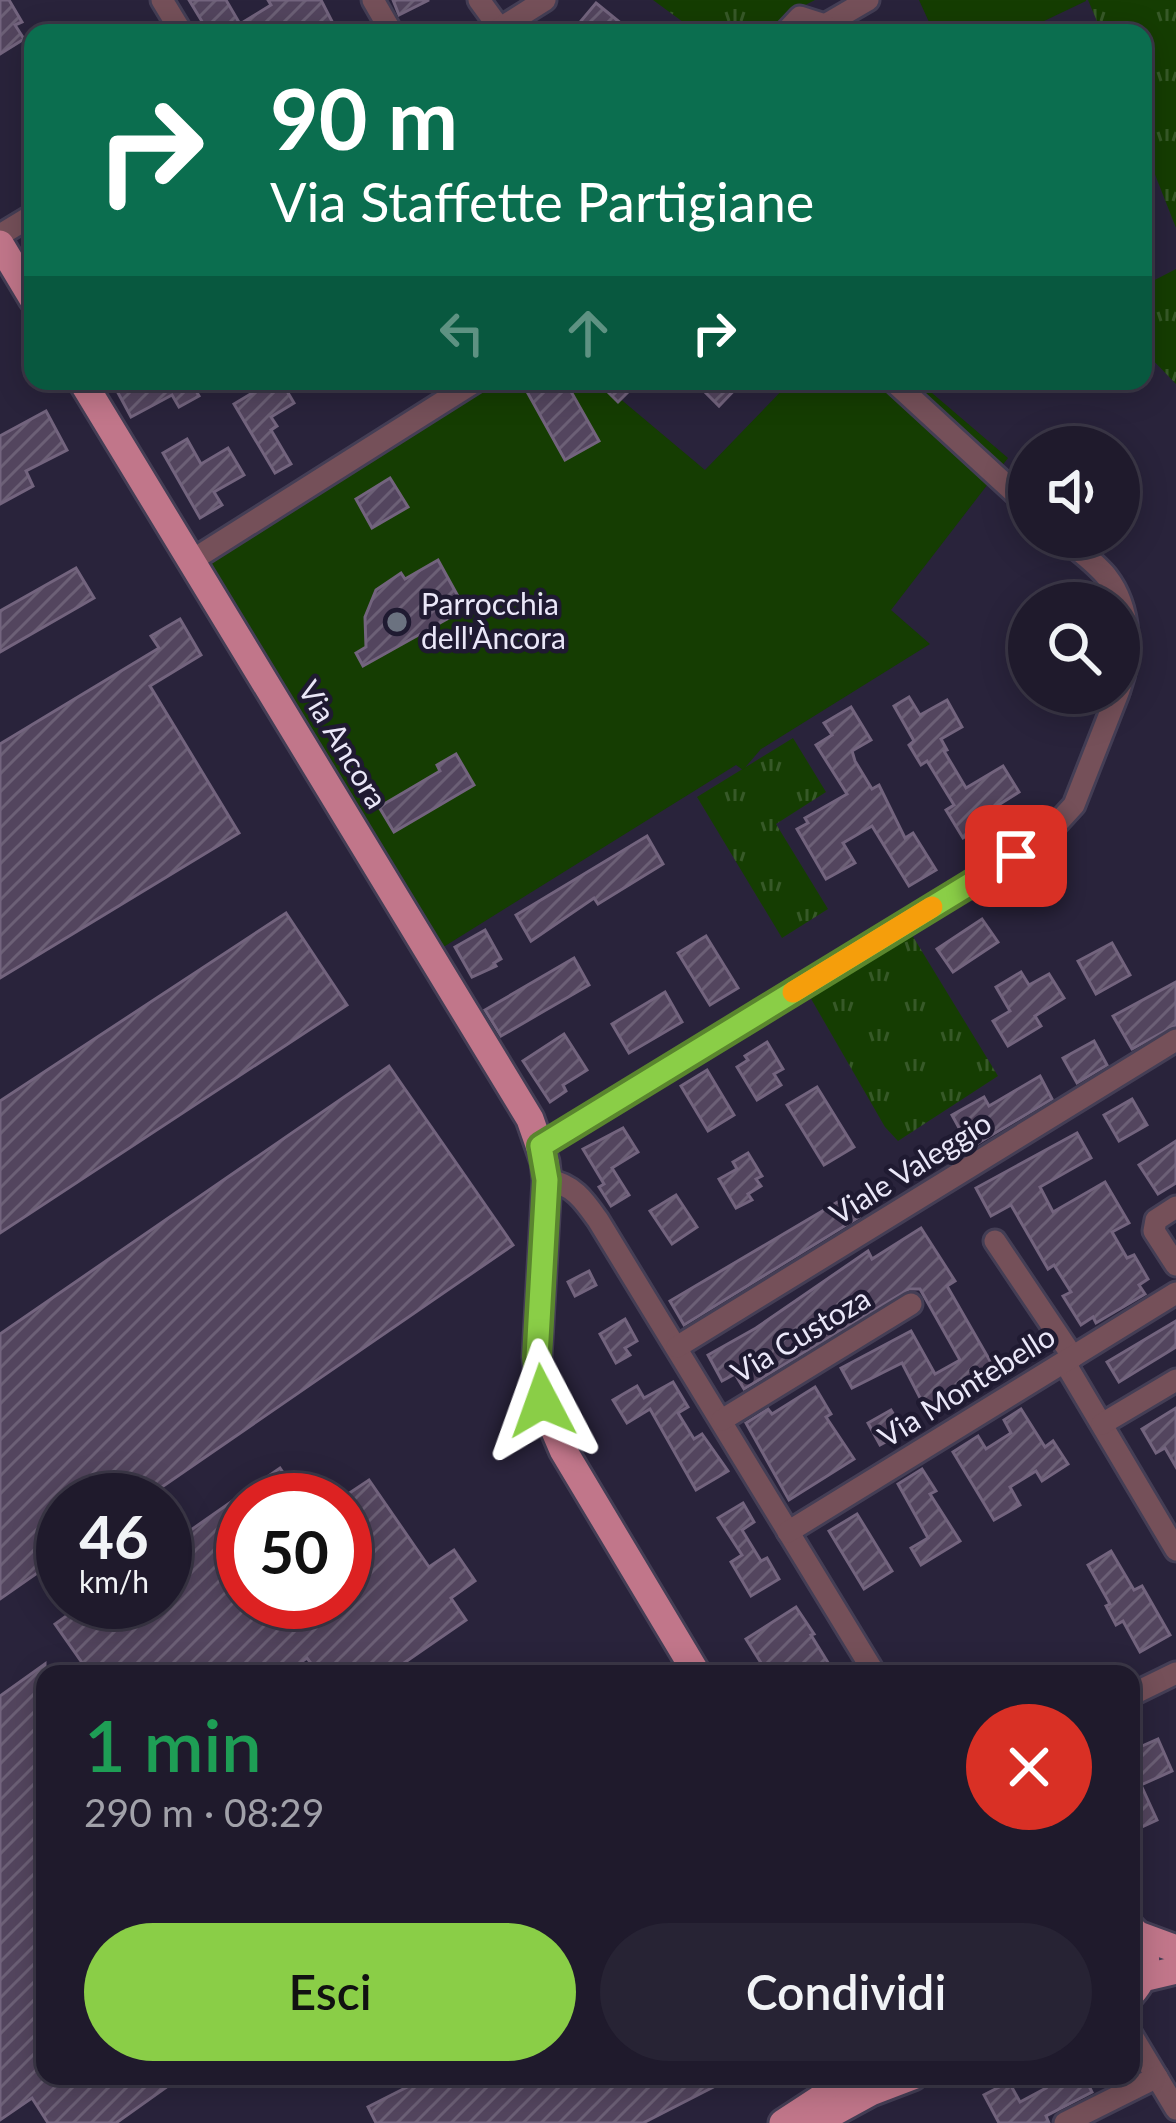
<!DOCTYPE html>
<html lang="it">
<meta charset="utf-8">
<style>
body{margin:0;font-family:Lato,sans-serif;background:#272334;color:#f1f3f6;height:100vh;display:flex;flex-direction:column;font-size:45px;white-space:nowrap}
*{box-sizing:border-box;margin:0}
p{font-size:39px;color:#a1a1a9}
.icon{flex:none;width:66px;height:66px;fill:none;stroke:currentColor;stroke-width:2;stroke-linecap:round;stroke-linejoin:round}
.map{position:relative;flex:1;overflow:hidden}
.details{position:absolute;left:36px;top:1665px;width:1104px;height:420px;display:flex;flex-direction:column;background:#1f1a2c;border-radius:24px;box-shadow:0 6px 30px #0003,0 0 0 3px #3c3848}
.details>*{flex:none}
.guide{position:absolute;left:24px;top:24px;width:1128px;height:366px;border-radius:24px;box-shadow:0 6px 30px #0003,0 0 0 3px #3c3848;background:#0b6e4f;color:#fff;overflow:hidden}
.tools{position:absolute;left:1008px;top:426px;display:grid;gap:24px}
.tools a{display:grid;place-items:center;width:132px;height:132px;border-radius:50%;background:#1f1a2c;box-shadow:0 6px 30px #0003,0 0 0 3px #3c3848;font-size:60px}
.speed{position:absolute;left:36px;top:1473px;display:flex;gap:24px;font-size:60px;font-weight:700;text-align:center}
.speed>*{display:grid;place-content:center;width:156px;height:156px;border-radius:50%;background:#1f1a2c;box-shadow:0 6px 30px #0003,0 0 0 3px #3c3848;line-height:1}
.speed small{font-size:30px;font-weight:400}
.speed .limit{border:18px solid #d22;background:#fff;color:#111}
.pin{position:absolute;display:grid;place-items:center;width:102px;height:102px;color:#fff;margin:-51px;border-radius:24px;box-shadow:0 6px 18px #0006}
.me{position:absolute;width:132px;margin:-66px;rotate:356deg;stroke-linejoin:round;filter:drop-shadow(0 0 9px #0008)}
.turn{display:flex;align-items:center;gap:42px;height:252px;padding:0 48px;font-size:54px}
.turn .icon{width:156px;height:156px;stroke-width:2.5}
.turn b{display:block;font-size:84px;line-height:102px}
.lanes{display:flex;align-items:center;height:114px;padding:0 48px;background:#0003;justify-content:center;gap:60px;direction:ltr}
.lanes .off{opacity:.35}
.round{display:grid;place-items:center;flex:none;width:126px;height:126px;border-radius:63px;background:#272334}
.summary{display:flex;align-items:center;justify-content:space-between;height:204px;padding:0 48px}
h1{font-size:72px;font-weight:600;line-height:90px;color:#1e9e55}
.cta{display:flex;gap:24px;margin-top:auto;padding:24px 48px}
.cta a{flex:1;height:138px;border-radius:72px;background:#8ace47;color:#111;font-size:48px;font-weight:600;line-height:138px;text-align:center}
.cta a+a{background:#272334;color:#f1f3f6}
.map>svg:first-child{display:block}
</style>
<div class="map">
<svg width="1176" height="2123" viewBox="0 0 1176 2123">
<defs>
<pattern id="grass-tufts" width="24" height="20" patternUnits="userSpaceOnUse" patternTransform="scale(3)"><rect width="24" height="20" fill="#153d02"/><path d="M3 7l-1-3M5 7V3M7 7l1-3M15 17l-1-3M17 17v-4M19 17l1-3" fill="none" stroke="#375928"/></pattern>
<pattern id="building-hatch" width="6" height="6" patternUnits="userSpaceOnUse" patternTransform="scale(3)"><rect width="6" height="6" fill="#53455e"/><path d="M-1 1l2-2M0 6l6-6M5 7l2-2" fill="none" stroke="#6c6076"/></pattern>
</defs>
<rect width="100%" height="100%" fill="#29233b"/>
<g fill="url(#grass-tufts)">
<path d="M653,0H815L790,13L771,33H698Z"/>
<path d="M1088,0H1176V228L1143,144V33H1102Z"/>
<path d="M1176,269V384L1143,350V286Z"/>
<path d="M793,738L826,792L776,824L828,909L782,938L697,797Z"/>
<path d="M912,935L998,1076L898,1141L885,1127L810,997Z"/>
</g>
<g fill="#153d02">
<path d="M919,0H1086V1L1019,33H934Z"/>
<path d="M470,381H599L705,470L791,381H918L1008,458L891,610L930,644L761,749L743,770L736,765L429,956L188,562Z"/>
</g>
<g fill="url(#building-hatch)" stroke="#73647e" stroke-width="3">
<path d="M0,0H9L22,22L15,25L24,39L0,54Z"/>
<path d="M189,0H226L240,24L271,5L268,0H321L338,33H209Z"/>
<path d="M393,0H429L399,15Z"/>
<path d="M596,3L633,33H571Z"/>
<path d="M130,381H197L192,384L199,396L179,407L172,395L131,417L116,389Z"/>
<path d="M272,381H281L294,403L271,417L277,426L271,430L291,464L275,473L234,404Z"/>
<path d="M537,381H565L599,441L565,460L525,388Z"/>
<path d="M597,381H639L618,402Z"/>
<path d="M694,381H743L719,406Z"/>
<path d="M46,411L67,450L26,471L33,486L0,504V436Z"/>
<path d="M187,439L201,464L228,448L244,475L214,492L222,505L200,518L163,453Z"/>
<path d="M390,478L408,507L372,528L356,499Z"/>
<path d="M438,560L465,609L363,666L356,653L366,647L365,617L376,590L401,573L405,579Z"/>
<path d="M76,568L94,598L0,652V611Z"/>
<path d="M180,619L201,655L150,686L239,833L0,978V744L159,648L151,636Z"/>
<path d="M909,697L920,715L947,700L962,727L941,739L947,750L944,751L966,788L1003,766L1019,792L992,809L997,817L963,838L946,810L954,805L927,761L921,765L909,745L914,741L894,706Z"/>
<path d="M851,707L871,740L852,751L855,761L872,789L879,785L905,838L913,833L936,870L909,886L872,826L843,843L855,863L826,879L797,829L808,823L805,818L847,794L816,745L832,735L824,723Z"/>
<path d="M456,754L474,785L394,832L379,807L440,771L437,765Z"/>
<path d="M647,836L663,864L598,904L594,898L531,941L516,915Z"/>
<path d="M286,913L347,1005L0,1233V1101Z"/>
<path d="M982,919L998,942L953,972L937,949Z"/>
<path d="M485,930L501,959L494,963L496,966L472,977L455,947Z"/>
<path d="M706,936L738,988L710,1005L678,953Z"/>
<path d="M1112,943L1130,975L1096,994L1078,961Z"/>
<path d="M574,958L589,985L501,1036L485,1010Z"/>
<path d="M1021,972L1029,985L1049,974L1064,998L1035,1016L1041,1026L1008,1046L993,1021L1010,1011L996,987Z"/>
<path d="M1176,982V1025L1132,1049L1113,1016Z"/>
<path d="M665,992L682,1022L629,1053L612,1024Z"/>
<path d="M564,1034L587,1070L563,1085L566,1091L550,1102L523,1061Z"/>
<path d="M1094,1041L1107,1065L1077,1083L1063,1058Z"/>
<path d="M767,1042L783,1069L774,1074L781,1085L757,1100L737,1067L748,1060L745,1056Z"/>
<path d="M389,1066L513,1245L143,1500H63V1555L0,1599V1334Z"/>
<path d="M707,1070L734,1115L708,1131L681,1086Z"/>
<path d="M1040,1076L1052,1099L970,1148L952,1115L984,1097L989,1106Z"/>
<path d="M817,1087L854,1147L824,1165L787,1105Z"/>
<path d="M1132,1099L1147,1125L1119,1141L1104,1115Z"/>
<path d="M623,1128L638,1152L612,1168L629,1195L611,1206L599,1187L604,1184L583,1149Z"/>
<path d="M1077,1133L1091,1158L1040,1187L1053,1212L1105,1182L1129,1223L1112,1232L1127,1258L1134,1255L1148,1279L1139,1285L1145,1294L1096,1323L1093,1317L1081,1325L1063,1296L1071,1292L1054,1265L1048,1269L1011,1205L991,1216L976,1188Z"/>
<path d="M1176,1141V1183L1158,1194L1139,1165Z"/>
<path d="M748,1153L762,1176L756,1179L761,1186L748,1194L752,1200L736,1208L719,1179L737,1169L733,1162Z"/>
<path d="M676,1195L697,1227L672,1244L650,1211Z"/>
<path d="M846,1197L859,1217L684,1325L670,1301Z"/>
<path d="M921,1228L955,1281L947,1286L997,1373L929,1415L902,1363L852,1388L841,1368L911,1331L935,1374L960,1360L920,1289H909L744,1389L735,1374L722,1381L708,1355L756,1328L868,1251L872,1259Z"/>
<path d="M589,1271L596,1285L575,1296L568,1282Z"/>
<path d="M625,1319L637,1341L625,1348L630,1355L616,1363L600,1334Z"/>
<path d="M1176,1321V1347L1119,1382L1107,1362Z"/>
<path d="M673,1382L688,1407L678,1413L694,1439L702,1434L728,1471L696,1490L650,1409L627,1423L613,1400L637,1386L644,1398Z"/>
<path d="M815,1387L831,1414L826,1417L854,1459L789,1500L746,1423L768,1409L772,1414Z"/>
<path d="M1176,1408V1467L1165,1448L1156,1453L1142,1429Z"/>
<path d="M1021,1409L1045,1447L1053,1441L1068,1464L1042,1481L1036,1471L1010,1487L1020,1505L994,1520L953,1452L978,1436L986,1449L1011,1433L1004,1420Z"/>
<path d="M891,1410L904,1432L880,1445L868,1423Z"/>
<path d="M280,1468L302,1500H243V1602H345V1496L369,1480L429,1567L454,1550L475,1581L451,1598L466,1620L388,1674H319L307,1658L284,1674H90L55,1624L86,1602H165V1548Z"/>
<path d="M922,1469L936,1491L930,1494L960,1541L921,1565L911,1548L928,1538L898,1484Z"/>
<path d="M743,1503L754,1522L742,1530L761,1561L767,1558L779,1579L751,1596L731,1562L742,1555L718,1518Z"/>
<path d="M857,1514L892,1571L864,1589L829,1531Z"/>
<path d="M1111,1551L1134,1590L1142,1586L1170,1635L1140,1652L1123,1621L1116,1625L1106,1606L1110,1604L1088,1565Z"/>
<path d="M796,1607L814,1634L811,1635L835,1674H768L746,1639Z"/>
<path d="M45,1664V2076H182L116,2123H48L32,2098L0,2120V1696Z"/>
<path d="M1158,1739L1172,1771L1141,1785L1157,1820L1131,1832V1751Z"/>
<path d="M429,2076H735L643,2123H376L368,2107Z"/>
<path d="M1040,2076H1084L1092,2092L1046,2116L1049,2123H999L984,2095L1009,2082L1020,2102L1046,2088Z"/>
</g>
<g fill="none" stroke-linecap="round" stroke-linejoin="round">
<g stroke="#443e55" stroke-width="27">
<g id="minor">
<path d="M162,0L182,33"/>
<path d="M373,0L392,33"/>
<path d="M479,0L503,33"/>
<path d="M825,25L868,0"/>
<path d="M499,29L545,0"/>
<path d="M785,33L800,17L825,25L834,33"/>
<path d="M0,235L33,215"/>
<path d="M893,381L1029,506"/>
<path d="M1063,537C1077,550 1095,562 1107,577C1131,608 1132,655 1119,690"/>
<path d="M191,561L476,381"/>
<path d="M541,1146L1043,839L1074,805L1118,693"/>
<path d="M547,1180C573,1184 584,1200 598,1220L875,1674"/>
<path d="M1176,1207L1156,1220L1154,1231L1176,1265"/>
<path d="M995,1241L1073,1357"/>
<path d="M677,1347L1176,1040"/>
<path d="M1065,1363L1176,1550"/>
<path d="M722,1420L911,1304"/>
<path d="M1102,1424L1176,1380"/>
<path d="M788,1532L1176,1293"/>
<path d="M1131,1695L1176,1673"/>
<path d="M1131,2034L1176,2109"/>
<path d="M1065,2123L1157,2077"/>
</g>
</g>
<g stroke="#443e55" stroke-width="33">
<g id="major">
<path d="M0,244L33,299"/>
<path d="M82,381L530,1119L545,1162L547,1180L537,1357L542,1401L563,1450L697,1674"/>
<path d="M1131,1928C1151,1948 1150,1973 1131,1994"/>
<path d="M1138,1935L1176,1949"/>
<path d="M1143,1978L1176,1970"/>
<path d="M783,2123L855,2076"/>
<path d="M814,2123L871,2092L913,2076"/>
</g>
</g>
<use href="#minor" stroke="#755059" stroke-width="21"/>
<use href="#major" stroke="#c1768a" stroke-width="27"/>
</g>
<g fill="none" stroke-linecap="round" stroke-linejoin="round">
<g stroke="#5a862e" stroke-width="30">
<path id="route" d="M542,1401L537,1357L547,1180L541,1146L1016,856"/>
</g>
<use href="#route" stroke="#8ace47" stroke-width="21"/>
<path stroke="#f59e0b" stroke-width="21" d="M793,992L932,907"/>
</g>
<circle fill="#6b7280" stroke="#1f1a31" stroke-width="4.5" cx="397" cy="622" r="12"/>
<g text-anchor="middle" stroke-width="9" stroke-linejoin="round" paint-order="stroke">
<g font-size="30" fill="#eae7f8" stroke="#1f1a31" text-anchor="start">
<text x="421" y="615">Parrocchia<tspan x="421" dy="34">dell'Àncora</tspan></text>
</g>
<g font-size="30" fill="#eae7f8" stroke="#1f1a31">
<text transform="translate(342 745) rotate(59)" y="10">Via Ancora</text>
<text transform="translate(911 1169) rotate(-32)" y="10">Viale Valeggio</text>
<text transform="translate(801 1336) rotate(-31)" y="10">Via Custoza</text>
<text transform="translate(967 1387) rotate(-32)" y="10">Via Montebello</text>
</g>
</g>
</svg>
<div class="tools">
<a><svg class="icon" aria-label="sound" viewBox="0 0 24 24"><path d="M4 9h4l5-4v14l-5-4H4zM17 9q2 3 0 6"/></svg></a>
<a><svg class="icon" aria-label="search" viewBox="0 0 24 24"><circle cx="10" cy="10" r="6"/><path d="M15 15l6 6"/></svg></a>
</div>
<div class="speed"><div>46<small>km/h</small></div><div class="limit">50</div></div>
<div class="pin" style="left:1016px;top:856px;background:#d93025"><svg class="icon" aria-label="arrive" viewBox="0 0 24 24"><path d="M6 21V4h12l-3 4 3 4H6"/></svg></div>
<svg class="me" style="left:542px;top:1401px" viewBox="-20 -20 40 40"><path d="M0-17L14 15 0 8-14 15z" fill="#8ace47" stroke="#fff" stroke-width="4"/></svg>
<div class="guide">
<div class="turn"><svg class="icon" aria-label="right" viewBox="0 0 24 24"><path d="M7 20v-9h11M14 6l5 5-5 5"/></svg><div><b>90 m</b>Via Staffette Partigiane</div></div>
<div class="lanes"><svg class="icon off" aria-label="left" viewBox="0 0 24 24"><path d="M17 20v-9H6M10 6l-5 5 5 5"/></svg><svg class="icon off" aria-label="ahead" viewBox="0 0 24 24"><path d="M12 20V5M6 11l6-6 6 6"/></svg><svg class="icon" aria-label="right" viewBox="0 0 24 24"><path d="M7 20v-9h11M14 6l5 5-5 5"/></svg></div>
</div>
<section class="details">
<div class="summary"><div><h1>1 min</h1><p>290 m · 08:29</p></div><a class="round" style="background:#d93025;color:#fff"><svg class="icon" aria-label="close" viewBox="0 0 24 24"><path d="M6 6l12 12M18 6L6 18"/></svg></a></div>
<div class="cta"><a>Esci</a><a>Condividi</a></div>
</section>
</div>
